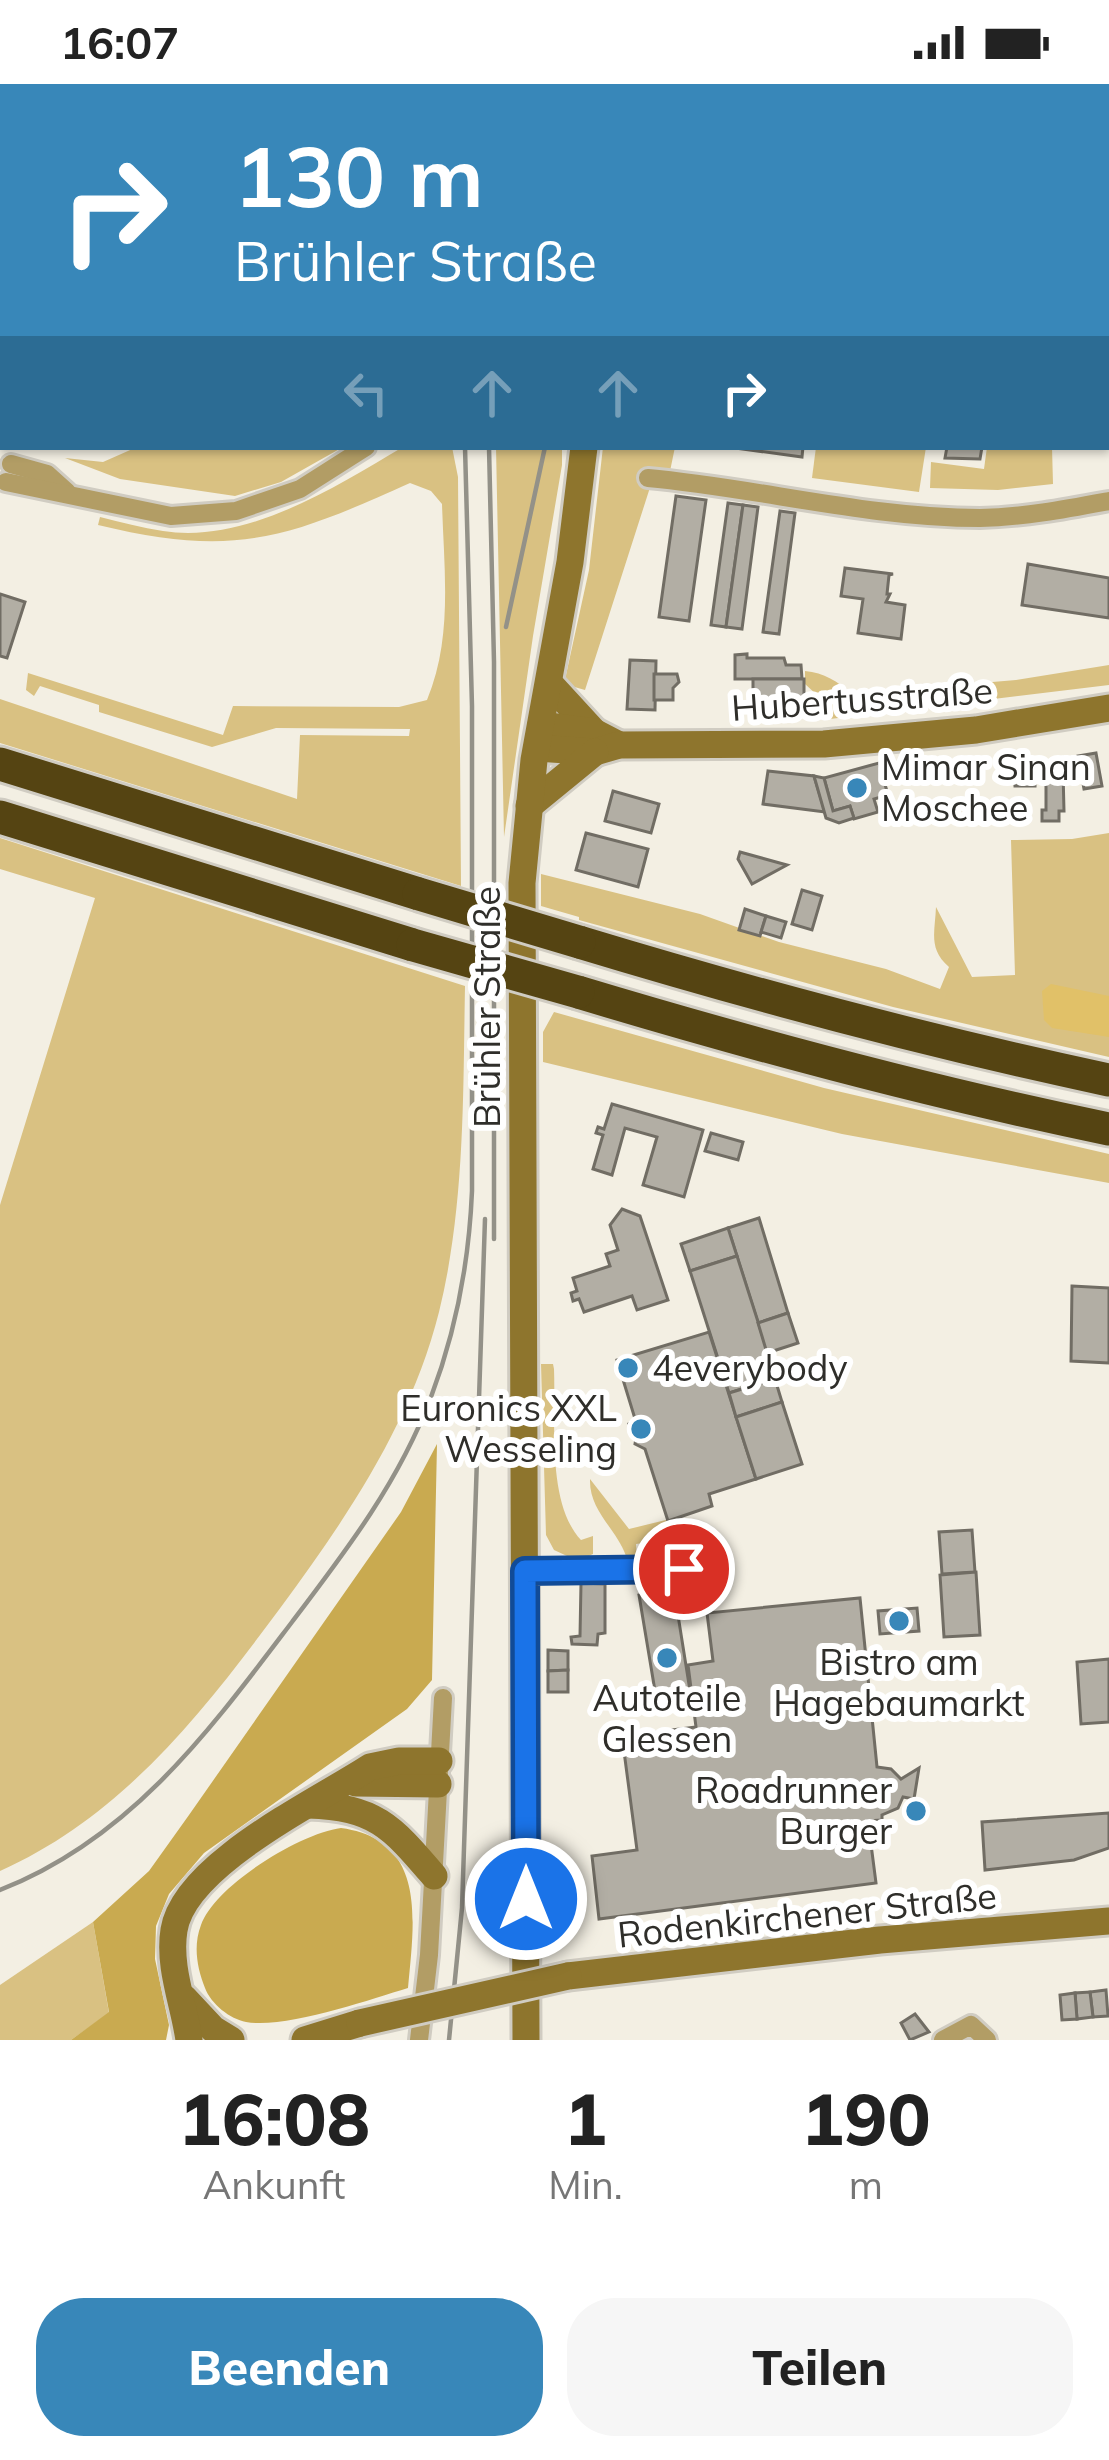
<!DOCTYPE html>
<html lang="de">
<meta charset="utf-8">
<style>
body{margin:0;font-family:Mulish,sans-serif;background:#f6f6f6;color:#222;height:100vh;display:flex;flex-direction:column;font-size:45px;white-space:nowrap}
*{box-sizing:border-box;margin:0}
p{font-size:39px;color:#767676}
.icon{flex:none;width:66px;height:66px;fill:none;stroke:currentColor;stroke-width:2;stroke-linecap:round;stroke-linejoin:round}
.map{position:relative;height:1956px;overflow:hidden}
.panel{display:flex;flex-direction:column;background:#fff;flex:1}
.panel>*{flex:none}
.hud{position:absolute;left:0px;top:0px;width:1110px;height:366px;box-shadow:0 3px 9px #0004;background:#3887b9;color:#fff;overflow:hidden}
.pin{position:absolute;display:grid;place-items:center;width:102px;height:102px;color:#fff;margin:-51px;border:6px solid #fff;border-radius:50%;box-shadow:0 3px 12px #0007}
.me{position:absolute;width:132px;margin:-66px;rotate:0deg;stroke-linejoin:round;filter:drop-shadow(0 0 9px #0008)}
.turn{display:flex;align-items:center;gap:42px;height:252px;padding:0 36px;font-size:54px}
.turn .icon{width:156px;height:156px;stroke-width:2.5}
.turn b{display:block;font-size:84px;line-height:102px}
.lanes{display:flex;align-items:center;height:114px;padding:0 36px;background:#0003;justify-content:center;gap:60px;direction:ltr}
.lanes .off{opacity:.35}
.eta{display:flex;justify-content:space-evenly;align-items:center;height:204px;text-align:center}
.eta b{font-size:72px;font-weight:800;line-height:84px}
.primary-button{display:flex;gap:24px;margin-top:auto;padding:24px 36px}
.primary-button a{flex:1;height:138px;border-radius:48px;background:#3887b9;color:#fff;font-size:48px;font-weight:800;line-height:138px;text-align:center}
.primary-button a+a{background:#f6f6f6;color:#222}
.status{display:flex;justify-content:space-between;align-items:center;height:84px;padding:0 60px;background:#fff;direction:ltr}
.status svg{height:33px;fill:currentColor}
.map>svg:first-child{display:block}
</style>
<div class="status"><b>16:07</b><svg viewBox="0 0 49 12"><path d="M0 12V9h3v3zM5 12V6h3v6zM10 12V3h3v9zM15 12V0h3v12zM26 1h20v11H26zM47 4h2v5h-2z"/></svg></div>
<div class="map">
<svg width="1109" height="1956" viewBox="0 0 1109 1956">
<rect width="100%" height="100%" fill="#f3efe3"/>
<g fill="#d9c182">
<path d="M137,363H343L281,398L235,412L120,395L65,374L103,378Z"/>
<path d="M403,363H452L458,393L461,802L0,659V615L297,715L300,651L409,652L410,645L276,644L212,663L99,628V621L40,602L34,612L26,606L28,589L223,651L233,622L399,623L427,616C453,554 444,486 442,420L431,407L410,399C286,455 234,474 98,441L100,433C121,438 142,444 163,447C247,460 335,403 403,363Z"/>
<path d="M496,363H562V381L533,552L504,753Z"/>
<path d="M603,363H675L669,392L654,391L585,606L564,600L589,486Z"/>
<path d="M816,363H926L919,408L812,394Z"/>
<path d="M987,363H1052L1053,400L998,406L930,404L931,378L984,385Z"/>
<path d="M1109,581V601L830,635L817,611L805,600V587C824,589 838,597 851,610L1016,596Z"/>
<path d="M1109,749V973L893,923L579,836V833L541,822V790L700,830L779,858L886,885L940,905L949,883C928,865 935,848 936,823L972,893L1015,891L1011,756L1072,755Z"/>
<path d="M0,754L465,902C463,1011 465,1123 439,1228C411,1339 348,1432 281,1523C203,1628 123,1732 0,1787V1121L95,814L0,785Z"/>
<path d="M554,928L824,1004L1109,1070V1099L842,1050L543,978V948Z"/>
<path d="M541,1280H553L554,1285C556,1334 546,1419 581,1456L593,1452V1470L578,1477L554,1466L546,1451Z"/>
<path d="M590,1395L629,1445L678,1433L684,1453L636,1460L637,1475L626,1472C616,1444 589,1427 590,1395Z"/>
<path d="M93,1838L109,1929L71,1956H0V1901Z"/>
</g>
<g fill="#c9aa50">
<path d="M437,1360L432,1596L407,1625L204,1769L169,1810L156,1842L155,1875L169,1941L166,1956H71L109,1928L93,1838L149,1787L189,1731L401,1428Z"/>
<path d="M341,1744C428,1756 414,1837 408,1904C368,1916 286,1945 246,1938C230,1935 211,1920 205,1904C197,1884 193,1862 201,1841C215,1801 301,1749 341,1744Z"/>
</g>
<path fill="#e1c168" d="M1051,900L1109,912V953L1052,944L1044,936L1042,907Z"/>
<g fill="#b2aea4" stroke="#716d64" stroke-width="3">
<path d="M728,363H803L802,373Z"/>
<path d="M947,363H982L980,375L945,374Z"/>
<path d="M676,412L706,416L689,537L659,533Z"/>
<path d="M728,419L743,421L726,543L711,541Z"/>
<path d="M743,421L758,423L742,545L726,543Z"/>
<path d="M780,427L795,429L779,550L763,548Z"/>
<path d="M1028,480L1109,494V534L1022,521Z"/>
<path d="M845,484L893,490L889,491L887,510H890L886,518L905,521L901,555L858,549L863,515L841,512Z"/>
<path d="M0,510L25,518L7,574L0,572Z"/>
<path d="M747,570V574H784L786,581H801L802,595H735V571Z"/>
<path d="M630,576L656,577L655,626L627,625Z"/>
<path d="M654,590H677L679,598L673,604V616H654Z"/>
<rect x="753" y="595" width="51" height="36"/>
<path d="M1096,669L1102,702L1084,705L1078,672Z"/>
<path d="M1041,678H1059V687H1063L1064,727H1059V737H1042V726H1046V688H1041Z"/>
<path d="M879,679L888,711L874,715L878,728L854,735L850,722L833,727L824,694Z"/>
<path d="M1035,681V702H1015L1014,682Z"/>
<path d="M768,687L814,692L825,728L763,720Z"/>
<path d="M814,692L824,694L833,727L850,722L854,734L839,739L826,734Z"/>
<path d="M613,707L659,720L651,749L605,737Z"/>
<path d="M586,749L648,765L638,803L576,786Z"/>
<path d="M740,768L787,781L752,800L738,775Z"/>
<path d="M802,806L822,812L812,846L792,840Z"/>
<path d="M745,825L766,832L760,852L739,846Z"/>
<path d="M766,832L786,838L781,854L761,848Z"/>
<path d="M612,1020L703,1046L684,1113L643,1101L657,1053L625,1044L612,1091L593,1085L603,1051L596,1049L598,1043L604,1045Z"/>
<path d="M711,1049L743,1058L738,1076L705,1067Z"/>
<path d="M622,1125L640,1132L668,1216L637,1226L632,1212L584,1228L579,1215L573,1217L571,1209L577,1207L573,1194L610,1182L606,1170L618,1166L610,1141Z"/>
<path d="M759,1134L788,1229L758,1239L728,1144Z"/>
<path d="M728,1144L737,1172L690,1187L681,1160Z"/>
<path d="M737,1172L776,1294L729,1309L690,1187Z"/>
<path d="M1072,1202L1109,1204V1279L1071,1277Z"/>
<path d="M788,1229L798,1259L767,1269L758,1239Z"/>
<path d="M709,1248L756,1395L709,1410L712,1422L668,1437L645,1365L635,1360L636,1354L629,1340L636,1338L617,1276Z"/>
<path d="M775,1295L782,1318L736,1333L729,1309Z"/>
<path d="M782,1318L802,1380L756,1395L736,1333Z"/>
<path d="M972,1446L975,1488L942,1490L939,1448Z"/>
<path d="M976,1488L980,1551L944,1553L940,1491Z"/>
<path d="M581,1499L605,1500V1549L598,1550L597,1561L572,1560L571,1553L580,1552Z"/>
<path d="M674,1506L691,1613L657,1619L639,1511Z"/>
<path d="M860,1514L877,1683L891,1685L901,1695L919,1684L914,1715L903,1713L898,1724L882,1731V1736L868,1737L876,1799L599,1835L592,1772L637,1766L622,1652L696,1643L688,1581L713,1577L707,1529Z"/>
<path d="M917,1524L919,1547L880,1550L878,1527Z"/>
<path d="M548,1566L568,1567V1586L548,1587Z"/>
<path d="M1109,1575V1638L1081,1640L1077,1578Z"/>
<path d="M568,1586V1608H548V1587Z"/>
<path d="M1109,1729V1764L1074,1776L985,1786L982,1738Z"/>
<path d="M1106,1906L1108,1932L1093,1933L1090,1908Z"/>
<path d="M1090,1908L1093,1933L1077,1935L1075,1909Z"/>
<path d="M1075,1909L1077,1935L1062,1936L1060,1911Z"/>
<path d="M915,1930L929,1948L910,1956L901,1939Z"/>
</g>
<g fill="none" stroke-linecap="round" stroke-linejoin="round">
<g stroke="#d0ccc2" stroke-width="24">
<g id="street">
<path d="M11,380L47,390L67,408"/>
<path d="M648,394C758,404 869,434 980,434C1024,433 1066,425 1109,417"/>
<path d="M6,398L171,432L236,427L300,405L366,363"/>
<path d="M525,1487L684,1485"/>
<path d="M419,1956L429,1871L443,1614"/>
<path d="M943,1956L971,1941L987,1956"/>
</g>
</g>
<g stroke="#d0ccc2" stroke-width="33">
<g id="secondary">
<path d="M583,0V3"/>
<path d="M549,599L594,648"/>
<path d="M541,641L594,648L619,661"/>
<path d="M537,664L595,668L619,661L824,660L976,646L1109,624"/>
<path d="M529,722L595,668"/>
<path d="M356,1699L438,1700"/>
<path d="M308,1721C376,1723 392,1743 434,1792"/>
<path d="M568,1892L880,1856L1109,1837"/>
<path d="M184,1914L213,1945L231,1956"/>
<path d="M189,1956C184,1920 168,1883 174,1846C184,1781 316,1718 370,1683L399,1677H439"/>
<path d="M305,1956L360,1939"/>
<path d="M526,1956L522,799L534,676L570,478L584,363"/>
</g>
</g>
<g stroke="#d0ccc2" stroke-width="39">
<g id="highway">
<path d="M0,680L419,810"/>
<path d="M0,733L413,861"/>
<path d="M579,858C754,911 930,958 1109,996"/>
<path d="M578,908C754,961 929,1008 1109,1045"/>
</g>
</g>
<use href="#street" stroke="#b29d65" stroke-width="18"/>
<use href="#secondary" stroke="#8e752d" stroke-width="27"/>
<use href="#highway" stroke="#554412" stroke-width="33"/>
<g stroke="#939188" stroke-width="4.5">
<path d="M228,0L233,3"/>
<path d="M384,0L385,3"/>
<path d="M446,0L447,3"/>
<path d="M723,3L724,0"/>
<path d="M489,363L494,578V1155"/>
<path d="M506,543L545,363"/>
<path d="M0,1806C131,1755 210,1646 292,1538C346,1467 399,1398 431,1313C456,1247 469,1178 472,1107V622L465,363"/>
<path d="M449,1956L462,1824L485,1135"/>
</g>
<g stroke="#d0ccc2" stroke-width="33" stroke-linecap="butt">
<path id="secondary-bridge" d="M360,1939L568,1892"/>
</g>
<g stroke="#d0ccc2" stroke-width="39" stroke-linecap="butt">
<g id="highway-bridge">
<path d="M419,810L579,858"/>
<path d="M413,861L578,908"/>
</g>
</g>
<use href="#secondary-bridge" stroke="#8e752d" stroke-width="27"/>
<use href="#highway-bridge" stroke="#554412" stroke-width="33"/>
</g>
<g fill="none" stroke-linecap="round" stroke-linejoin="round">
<g stroke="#114b97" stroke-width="30">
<path id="route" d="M526,1815L525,1487L684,1485"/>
</g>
<use href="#route" stroke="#1a73e8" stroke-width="21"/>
</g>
<g fill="#3887b9" stroke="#fff" stroke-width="4.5">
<circle cx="857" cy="704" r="12"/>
<circle cx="628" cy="1284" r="12"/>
<circle cx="641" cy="1345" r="12"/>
<circle cx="899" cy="1537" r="12"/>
<circle cx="667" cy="1574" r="12"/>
<circle cx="916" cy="1727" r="12"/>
</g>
<g text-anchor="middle" stroke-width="12" stroke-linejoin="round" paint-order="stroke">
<g font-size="36" fill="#2f2e2a" stroke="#fff">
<text transform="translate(862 615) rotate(-4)" y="13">Hubertusstraße</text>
<text transform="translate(487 923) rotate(-90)" y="13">Brühler Straße</text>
<text transform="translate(807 1831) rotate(-6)" y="13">Rodenkirchener Straße</text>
</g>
<g font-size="36" fill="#2f2e2a" stroke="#fff" text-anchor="start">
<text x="881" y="696">Mimar Sinan<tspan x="881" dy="41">Moschee</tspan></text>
<text x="652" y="1297">4everybody</text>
<text x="617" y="1337" text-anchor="end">Euronics XXL<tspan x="617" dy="41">Wesseling</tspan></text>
<text x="899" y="1591" text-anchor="middle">Bistro am<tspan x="899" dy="41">Hagebaumarkt</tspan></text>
<text x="667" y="1627" text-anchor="middle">Autoteile<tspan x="667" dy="41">Glessen</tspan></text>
<text x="892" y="1719" text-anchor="end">Roadrunner<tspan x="892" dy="41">Burger</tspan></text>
</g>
</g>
</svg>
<div class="pin" style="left:684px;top:1485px;background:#d93025"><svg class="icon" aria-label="arrive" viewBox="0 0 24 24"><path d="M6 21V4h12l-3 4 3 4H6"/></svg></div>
<svg class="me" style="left:526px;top:1815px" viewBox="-20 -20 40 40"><circle r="17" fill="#1a73e8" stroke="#fff" stroke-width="3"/><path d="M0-11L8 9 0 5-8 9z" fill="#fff"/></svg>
<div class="hud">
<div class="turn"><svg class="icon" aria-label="right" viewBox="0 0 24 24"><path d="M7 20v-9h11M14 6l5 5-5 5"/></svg><div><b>130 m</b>Brühler Straße</div></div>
<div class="lanes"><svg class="icon off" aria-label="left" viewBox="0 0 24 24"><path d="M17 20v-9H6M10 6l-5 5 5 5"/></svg><svg class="icon off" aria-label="ahead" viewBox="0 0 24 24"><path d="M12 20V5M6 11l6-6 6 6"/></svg><svg class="icon off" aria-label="ahead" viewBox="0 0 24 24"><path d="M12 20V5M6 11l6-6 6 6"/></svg><svg class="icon" aria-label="right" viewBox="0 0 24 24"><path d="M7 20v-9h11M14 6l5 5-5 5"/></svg></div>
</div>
</div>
<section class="panel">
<div class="eta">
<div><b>16:08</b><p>Ankunft</p></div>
<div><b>1</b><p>Min.</p></div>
<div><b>190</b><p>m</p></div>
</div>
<div class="primary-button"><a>Beenden</a><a>Teilen</a></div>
</section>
